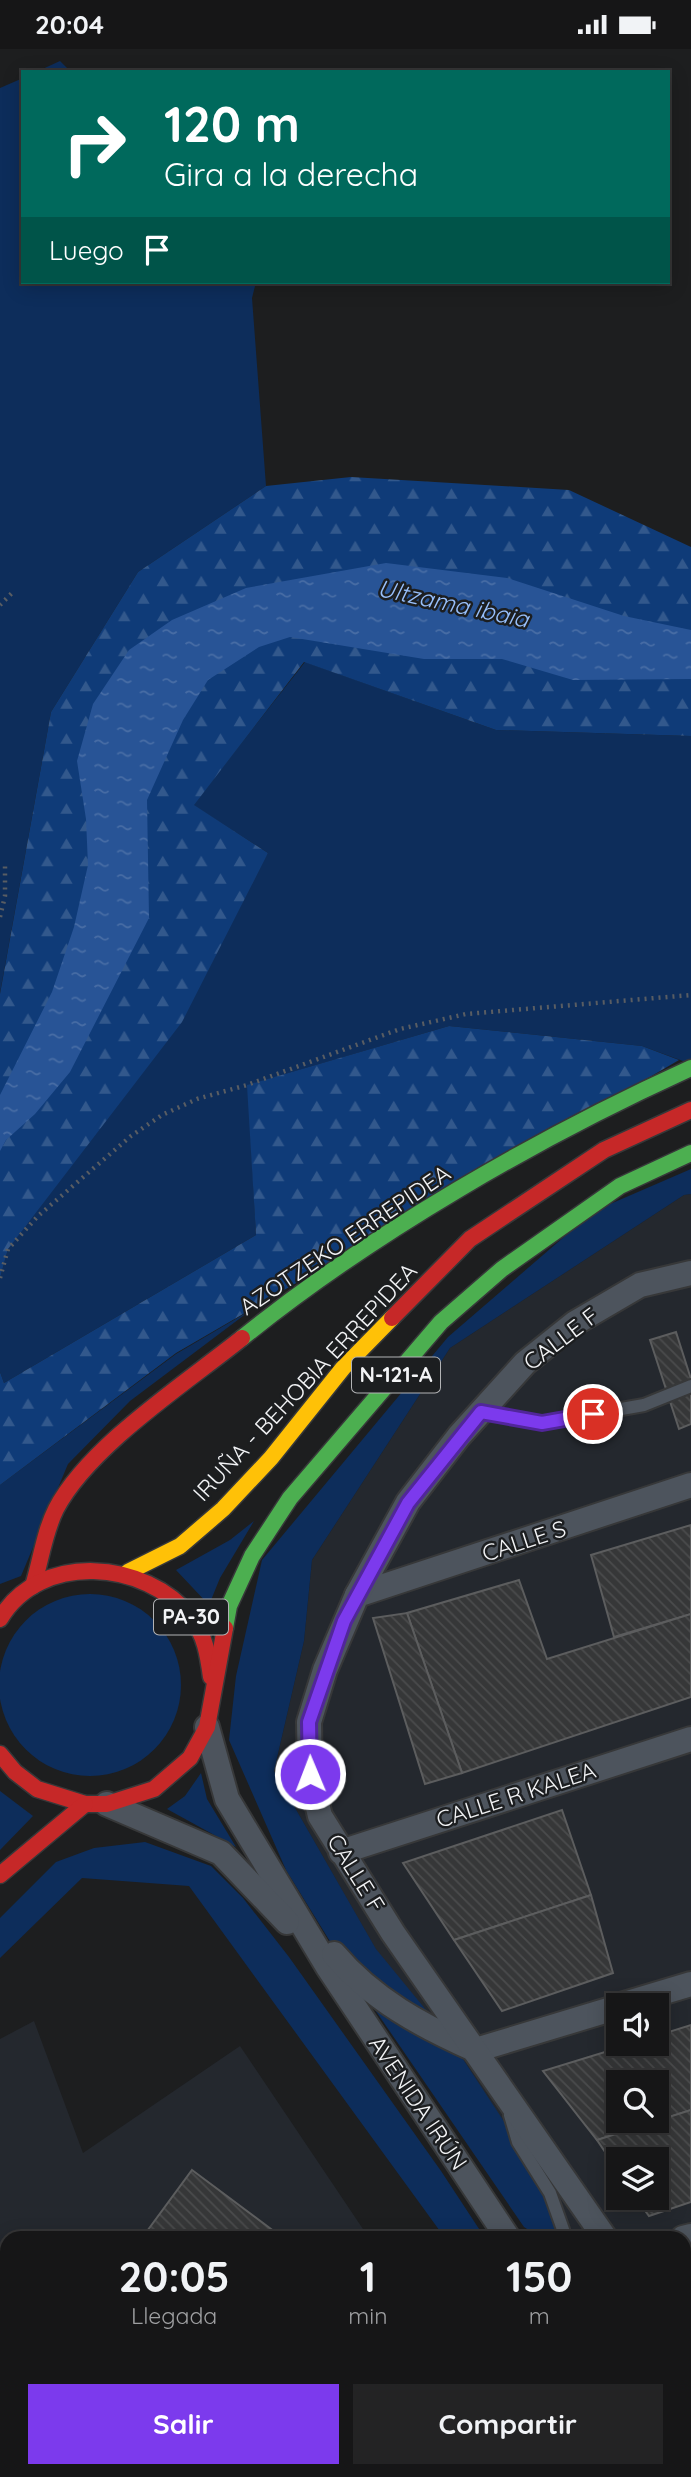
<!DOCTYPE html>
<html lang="es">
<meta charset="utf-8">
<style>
body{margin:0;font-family:Quicksand,sans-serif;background:#232324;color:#f1f3f6;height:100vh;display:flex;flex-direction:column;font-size:26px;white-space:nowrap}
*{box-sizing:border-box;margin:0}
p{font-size:23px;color:#9e9fa1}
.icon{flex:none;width:38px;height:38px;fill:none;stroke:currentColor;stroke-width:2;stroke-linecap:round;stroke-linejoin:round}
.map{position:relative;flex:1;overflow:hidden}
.side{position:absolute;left:0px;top:2182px;width:691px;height:247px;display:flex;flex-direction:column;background:#161617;border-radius:21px 21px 0 0;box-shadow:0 4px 18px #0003,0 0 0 2px #353536}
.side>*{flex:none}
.top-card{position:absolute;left:21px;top:21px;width:649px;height:214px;border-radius:0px;box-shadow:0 4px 18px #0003,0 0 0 2px #353536;background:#00695c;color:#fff;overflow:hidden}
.tools{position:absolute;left:606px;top:1944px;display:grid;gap:14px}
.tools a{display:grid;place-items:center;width:63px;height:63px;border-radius:0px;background:#161617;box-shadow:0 4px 18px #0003,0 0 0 2px #353536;font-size:35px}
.pin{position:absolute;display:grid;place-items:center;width:60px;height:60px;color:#fff;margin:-30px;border:4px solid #fff;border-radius:50%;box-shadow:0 2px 7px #0007}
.me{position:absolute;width:77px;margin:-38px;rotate:359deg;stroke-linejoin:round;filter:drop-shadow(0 0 5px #0008)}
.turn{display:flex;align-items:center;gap:24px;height:147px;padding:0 28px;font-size:32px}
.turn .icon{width:91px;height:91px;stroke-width:2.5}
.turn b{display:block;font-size:49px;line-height:60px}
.then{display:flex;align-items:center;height:66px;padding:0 28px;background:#0003;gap:14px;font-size:26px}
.eta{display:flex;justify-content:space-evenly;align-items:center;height:119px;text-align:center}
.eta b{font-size:42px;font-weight:800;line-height:49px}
.primary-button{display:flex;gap:14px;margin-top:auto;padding:14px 28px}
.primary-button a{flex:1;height:80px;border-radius:0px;background:#7c3aed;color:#fff;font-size:28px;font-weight:800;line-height:80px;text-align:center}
.primary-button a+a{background:#232324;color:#f1f3f6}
.status{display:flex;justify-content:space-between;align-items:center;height:49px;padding:0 35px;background:#161617;direction:ltr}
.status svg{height:19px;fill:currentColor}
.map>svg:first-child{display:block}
</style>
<div class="status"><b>20:04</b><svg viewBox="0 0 49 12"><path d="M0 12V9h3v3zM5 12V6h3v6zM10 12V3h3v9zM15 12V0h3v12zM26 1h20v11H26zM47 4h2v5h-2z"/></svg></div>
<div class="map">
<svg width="691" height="2428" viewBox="0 0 691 2428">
<defs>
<pattern id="forest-firs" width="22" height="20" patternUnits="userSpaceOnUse" patternTransform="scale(1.75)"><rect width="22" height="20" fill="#0f3b78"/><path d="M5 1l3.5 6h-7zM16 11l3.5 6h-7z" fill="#32588c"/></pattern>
<pattern id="water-ripples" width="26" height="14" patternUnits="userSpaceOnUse" patternTransform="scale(1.75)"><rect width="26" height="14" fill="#285496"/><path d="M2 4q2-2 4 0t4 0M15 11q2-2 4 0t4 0" fill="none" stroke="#486da5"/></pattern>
<pattern id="building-back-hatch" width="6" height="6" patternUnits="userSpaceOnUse" patternTransform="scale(1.75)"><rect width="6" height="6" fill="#363738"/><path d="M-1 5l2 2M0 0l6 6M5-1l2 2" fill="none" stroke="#4a4b4c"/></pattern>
</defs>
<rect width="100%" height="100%" fill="#1d1e1f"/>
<g fill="#24282e" fill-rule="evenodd">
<path d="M691,1145V2219L684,2221V2189H580L483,2088L274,1722L304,1592L312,1511L450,1299L684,1146ZM618,1956H656V1995H618ZM618,2034H656V2072H618ZM618,2110H656V2149H618Z"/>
<path d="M34,1972L83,2104L240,1997L369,2189H7V2422H460L454,2428H0V1990Z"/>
</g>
<g fill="#0d2d5b">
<path d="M60,12L71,23H36Z"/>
<path d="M23,29V233H256L252,249L266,437L138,523L51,663L0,944V39Z"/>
<path d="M305,613L496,681L691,687V1015L642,997L449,977L248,1036L256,1186L4,1334L0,1323V1229L8,1200L268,804L193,756Z"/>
<path d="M691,1120V1145L684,1146L450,1299L312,1511L304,1592L274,1722L376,1900L449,1989L544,2133L566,2189H541L524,2178L347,1920L286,1821L229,1691L236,1627L262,1511L448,1288L594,1162Z"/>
<path d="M251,1261L130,1352L68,1415L21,1527L0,1535V1436L176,1305Z"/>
<path d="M254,1472L220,1529L209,1556L176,1521L230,1491Z"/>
<circle cx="90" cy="1636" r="91"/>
<path d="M201,1724L207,1750L236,1798L167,1760L185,1747Z"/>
<path d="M0,1742L33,1767L0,1801Z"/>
<path d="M145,1793L211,1817L243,1849L289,1908L441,2122L485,2189H445L189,1837L82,1829L0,1909V1869L56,1813L94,1799Z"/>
</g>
<g fill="url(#forest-firs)">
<path d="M351,428L569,441L691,498V687L496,681L304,613L194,756L268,804L182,973L8,1200L0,1229V945L51,663L138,523L266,437Z"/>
<path d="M449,977L642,997L679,1011L176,1304L0,1436V1323L4,1334L256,1186L247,1036Z"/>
</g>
<path fill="url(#water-ripples)" d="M386,514L507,529L624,567L691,581V630L573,631L502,610H424L290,588L259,598L208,631L183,671L147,751L149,869L70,1023L35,1065L6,1091L0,1102V1046L52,943L74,878L88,816L86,770L77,712L93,655L129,601L172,571L246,539Z"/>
<g fill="url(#building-back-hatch)" stroke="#5c5d5e" stroke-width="2" fill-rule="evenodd">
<path d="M676,1283L691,1330V1375L679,1380L650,1291Z"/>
<path d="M691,1476V1565L614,1588L591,1506Z"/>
<path d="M519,1531L547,1610L691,1565V1648L462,1724L407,1564Z"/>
<path d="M407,1564L462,1724L425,1735L373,1569Z"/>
<path d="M562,1761L591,1846L454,1891L403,1814Z"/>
<path d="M591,1846L613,1924L502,1962L454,1891Z"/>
<path d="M691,1976V2061L597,2091L543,2022L631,1995H656V1987ZM618,2034H656V2072H618Z"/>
<path d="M691,2061V2153L649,2167L636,2149H656V2110H618V2122L597,2091Z"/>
<path d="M192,2121L283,2189H142Z"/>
<path d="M0,2370L7,2376V2422H59L66,2428H0Z"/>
<path d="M101,2422H315L311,2428H109Z"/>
</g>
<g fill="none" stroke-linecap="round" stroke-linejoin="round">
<g stroke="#373839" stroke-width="16">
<g id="lane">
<path d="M481,1363L542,1374L644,1356L691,1337"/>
<path d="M510,2066L518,2093L550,2144L566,2189"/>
</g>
</g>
<g stroke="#373839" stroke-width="28">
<g id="street">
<path d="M357,1546L691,1436"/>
<path d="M207,1678L227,1750L328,1918L508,2189"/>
<path d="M107,1755L221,1804L287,1873"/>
<path d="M341,1803L691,1690"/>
<path d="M334,1905C373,1951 422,1977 476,2001L618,1958"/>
<path d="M621,1956L691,1935"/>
<path d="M605,2189L393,1884L320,1767L310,1725L309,1673L325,1621L357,1546L408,1453L459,1387L525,1314L575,1274L640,1236L691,1224"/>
<path d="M683,2189L691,2187"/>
</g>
</g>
<g stroke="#373839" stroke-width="19">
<g id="fast">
<path d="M242,1289C372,1184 539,1088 691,1019"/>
<path d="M225,1579L229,1557L252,1507L290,1449L441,1273L502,1220L620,1137L691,1104"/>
</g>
</g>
<g stroke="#373839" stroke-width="19">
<g id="slow">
<path d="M128,1523L180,1497L223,1460L271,1409L343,1319L392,1269"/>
<path d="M684,2241L691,2238"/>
</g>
</g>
<g stroke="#373839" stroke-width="19">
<g id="jam">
<path d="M392,1269L470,1190L604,1101L691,1061"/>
<path d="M33,1537C41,1511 44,1484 56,1460C89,1397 186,1334 242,1289"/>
<path d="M0,1570C40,1502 146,1511 191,1568C205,1586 208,1606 211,1628"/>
<path d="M0,1705L15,1723L37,1740L85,1755H107L154,1740L190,1709L207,1678L225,1579"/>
<path d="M0,1826L85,1755"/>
<path d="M406,2428L413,2422"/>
</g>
</g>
<g stroke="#595d63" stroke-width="4.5" stroke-dasharray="2 5" stroke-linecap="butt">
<path d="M0,556L14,542"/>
<path d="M0,868L5,847V817"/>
<path d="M0,1229L8,1200L38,1167L131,1087L162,1066L197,1050L247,1036L400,980L466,965L691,946"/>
</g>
<use href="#lane" stroke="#4d545d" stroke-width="12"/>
<use href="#street" stroke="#4d545d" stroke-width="24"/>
<use href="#fast" stroke="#4caf50" stroke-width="16"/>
<use href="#slow" stroke="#ffc107" stroke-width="16"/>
<use href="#jam" stroke="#c62828" stroke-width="16"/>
</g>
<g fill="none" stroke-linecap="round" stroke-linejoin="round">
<g stroke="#51269a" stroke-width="18">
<path id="route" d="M310,1725L309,1673L344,1572L408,1454L481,1363L542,1374L593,1365"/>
</g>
<use href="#route" stroke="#7c3aed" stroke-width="12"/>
</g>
<g text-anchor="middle" stroke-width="5" stroke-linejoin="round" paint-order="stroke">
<g fill="#1c1e20" stroke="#b2b3b5" stroke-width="2">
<rect x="352" y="1308.5" width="88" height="35" rx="5"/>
<rect x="154" y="1550.5" width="74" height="35" rx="5"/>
</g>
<g font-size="21" font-weight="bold" fill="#f2f3f5">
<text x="396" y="1333">N-121-A</text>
<text x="191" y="1575">PA-30</text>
</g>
<g font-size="23" fill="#f2f3f5" stroke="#1c1e20">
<text transform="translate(345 1191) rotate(-34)" y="8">AZOTZEKO ERREPIDEA</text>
<text transform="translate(561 1290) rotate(-37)" y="8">CALLE F</text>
<text transform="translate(305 1333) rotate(-47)" y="8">IRUÑA - BEHOBIA ERREPIDEA</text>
<text transform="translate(524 1492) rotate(-18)" y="8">CALLE S</text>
<text transform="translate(516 1746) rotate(-18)" y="8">CALLE R KALEA</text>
<text transform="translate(356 1824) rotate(58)" y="8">CALLE F</text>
<text transform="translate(418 2054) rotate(56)" y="8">AVENIDA IRÚN</text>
</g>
<g font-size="24" font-style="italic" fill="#98c0fc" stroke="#1c1e20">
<text transform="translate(453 555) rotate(12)" y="8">Ultzama ibaia</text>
</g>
</g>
</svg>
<div class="tools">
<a><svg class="icon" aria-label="sound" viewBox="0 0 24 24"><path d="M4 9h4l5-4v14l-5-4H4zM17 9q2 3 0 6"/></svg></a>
<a><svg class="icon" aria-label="search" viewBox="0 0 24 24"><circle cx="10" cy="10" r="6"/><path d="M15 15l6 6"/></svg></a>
<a><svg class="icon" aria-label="layers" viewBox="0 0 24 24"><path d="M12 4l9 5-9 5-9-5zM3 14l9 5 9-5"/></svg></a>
</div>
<div class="pin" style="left:593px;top:1365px;background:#d93025"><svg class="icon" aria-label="arrive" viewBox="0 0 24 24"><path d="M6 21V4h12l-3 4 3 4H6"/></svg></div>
<svg class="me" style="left:310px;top:1725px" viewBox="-20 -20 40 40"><circle r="17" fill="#7c3aed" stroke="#fff" stroke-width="3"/><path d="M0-11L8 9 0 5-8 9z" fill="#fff"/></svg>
<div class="top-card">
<div class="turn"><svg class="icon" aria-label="right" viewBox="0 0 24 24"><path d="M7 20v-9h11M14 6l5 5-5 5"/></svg><div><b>120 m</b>Gira a la derecha</div></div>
<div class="then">Luego<svg class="icon" aria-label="arrive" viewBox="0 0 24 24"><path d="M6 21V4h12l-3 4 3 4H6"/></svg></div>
</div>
<section class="side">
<div class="eta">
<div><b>20:05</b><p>Llegada</p></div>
<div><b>1</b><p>min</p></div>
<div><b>150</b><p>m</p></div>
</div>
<div class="primary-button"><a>Salir</a><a>Compartir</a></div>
</section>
</div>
